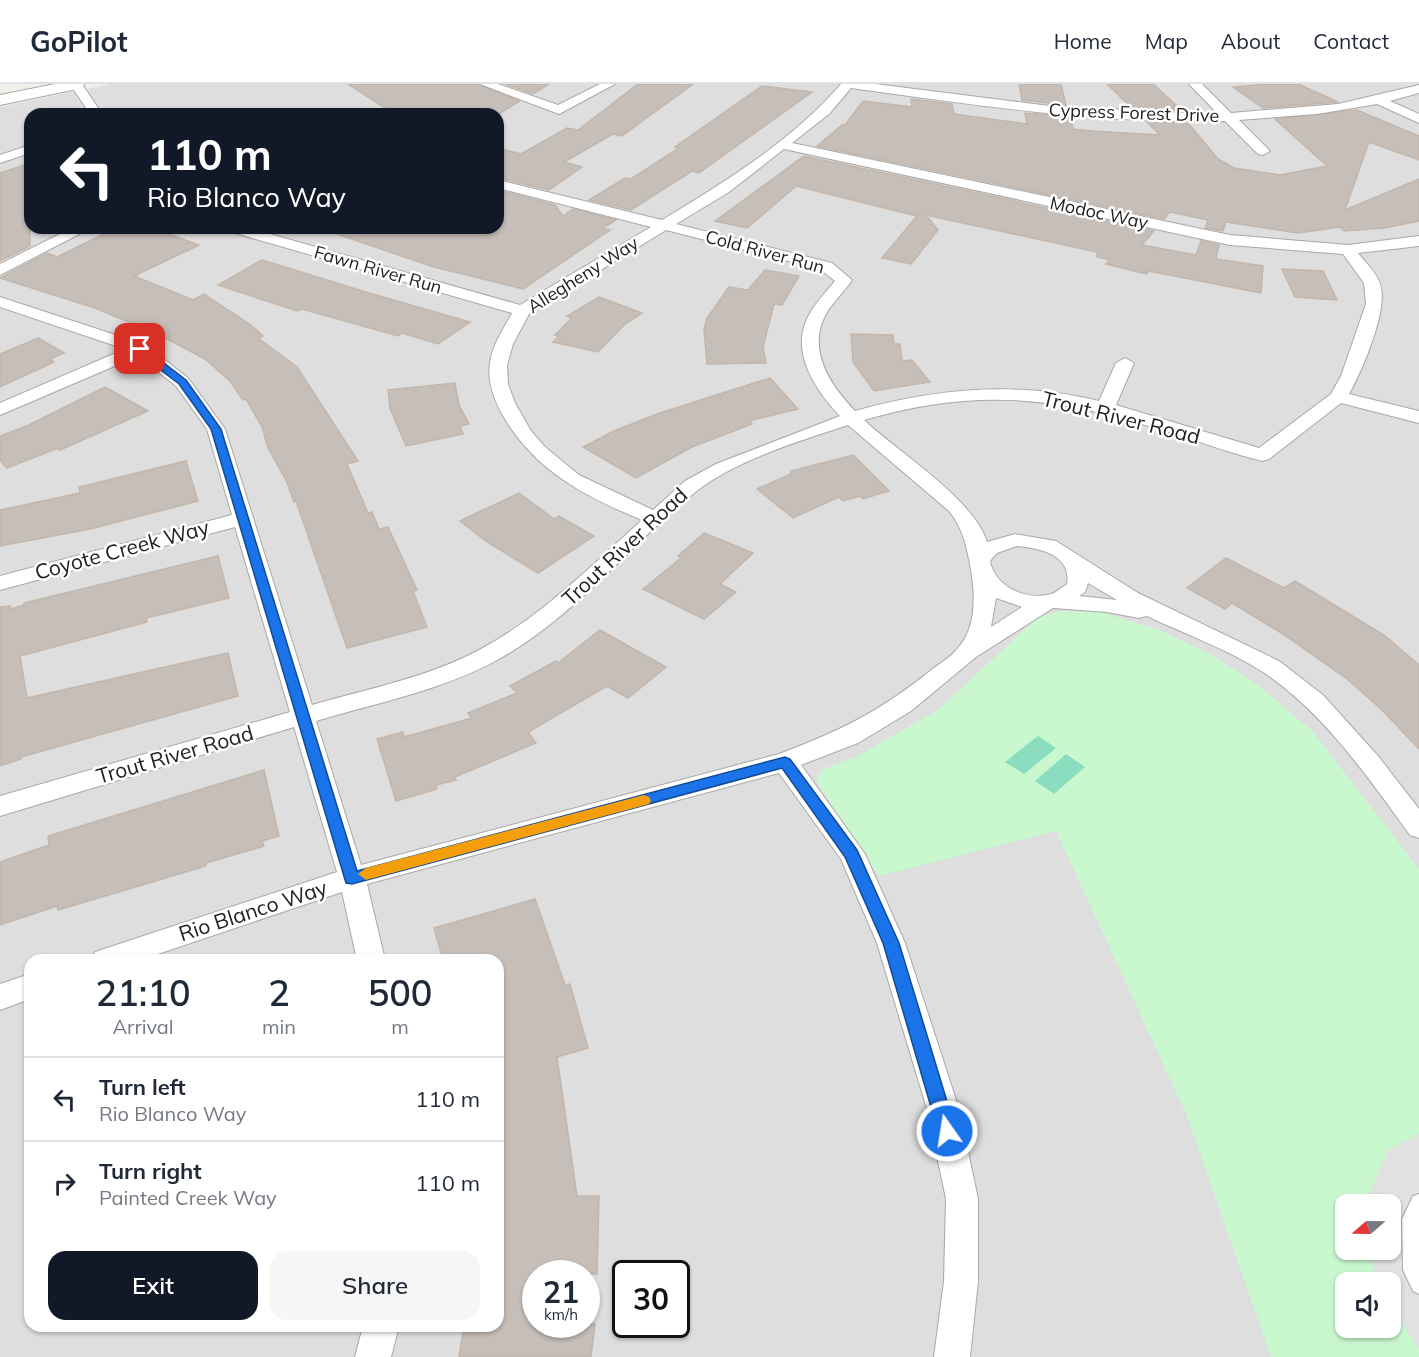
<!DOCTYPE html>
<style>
body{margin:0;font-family:Mulish,sans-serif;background:#f6f6f7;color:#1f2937;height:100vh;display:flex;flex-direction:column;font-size:22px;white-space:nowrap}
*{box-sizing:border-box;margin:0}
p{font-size:20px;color:#747a83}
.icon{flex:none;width:33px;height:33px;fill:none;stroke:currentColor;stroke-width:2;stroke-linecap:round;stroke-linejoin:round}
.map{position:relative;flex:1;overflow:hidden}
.drawer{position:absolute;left:24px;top:870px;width:480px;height:378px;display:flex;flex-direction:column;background:#fff;border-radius:18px;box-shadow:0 2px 4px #0004}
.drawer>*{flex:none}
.top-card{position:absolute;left:24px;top:24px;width:480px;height:126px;border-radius:18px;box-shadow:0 2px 4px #0004;background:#111827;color:#fff;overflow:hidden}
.needle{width:39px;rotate:250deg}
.fabs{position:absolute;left:1335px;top:1110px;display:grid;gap:12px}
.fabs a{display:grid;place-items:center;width:66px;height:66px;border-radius:12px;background:#fff;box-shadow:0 2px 4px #0004;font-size:30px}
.speed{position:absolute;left:522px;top:1176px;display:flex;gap:12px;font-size:30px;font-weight:700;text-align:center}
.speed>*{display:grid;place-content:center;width:78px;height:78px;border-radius:50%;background:#fff;box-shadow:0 2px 4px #0004;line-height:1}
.speed small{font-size:15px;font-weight:400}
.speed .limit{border:3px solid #111;border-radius:9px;background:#fff;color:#111}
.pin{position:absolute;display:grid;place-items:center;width:51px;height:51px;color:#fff;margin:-26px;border-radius:12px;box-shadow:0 3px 9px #0006}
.me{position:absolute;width:66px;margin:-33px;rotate:347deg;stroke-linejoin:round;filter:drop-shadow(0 0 4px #0008)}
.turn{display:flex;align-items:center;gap:21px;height:126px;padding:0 24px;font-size:27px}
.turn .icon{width:78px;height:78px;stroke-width:2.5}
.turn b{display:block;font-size:42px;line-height:51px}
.eta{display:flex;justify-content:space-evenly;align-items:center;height:102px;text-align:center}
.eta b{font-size:36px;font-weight:600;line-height:42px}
.action{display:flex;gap:12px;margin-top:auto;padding:12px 24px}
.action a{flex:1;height:69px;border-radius:18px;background:#111827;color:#fff;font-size:24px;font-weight:600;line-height:69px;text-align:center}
.action a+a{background:#f6f6f7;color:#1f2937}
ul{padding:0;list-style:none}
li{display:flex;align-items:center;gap:18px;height:84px;padding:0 24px;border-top:2px solid #e0e1e3}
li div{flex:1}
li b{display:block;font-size:22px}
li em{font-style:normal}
header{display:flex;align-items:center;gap:36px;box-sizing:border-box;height:84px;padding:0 30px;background:#fff;border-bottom:2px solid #e0e1e3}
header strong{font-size:28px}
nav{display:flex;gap:33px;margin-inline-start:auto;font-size:21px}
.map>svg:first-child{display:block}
</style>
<header>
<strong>GoPilot</strong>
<nav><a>Home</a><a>Map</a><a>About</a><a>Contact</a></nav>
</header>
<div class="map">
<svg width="1419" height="1273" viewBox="0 0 1419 1273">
<rect width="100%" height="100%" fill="#f1efe9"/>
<path fill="#dfdede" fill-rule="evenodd" d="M110,0H1419V1273H0V23ZM30,30H498V144H30ZM30,876H498V1242H30ZM1346,1120H1390V1166H1346ZM536,1190H586V1240H536ZM626,1190H676V1240H626ZM1346,1198H1390V1244H1346Z"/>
<path fill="#c9f8ce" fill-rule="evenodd" d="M1060,527L1100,528L1159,546L1208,569L1258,601L1313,648L1419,785V1273H1271L1187,1032L1056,747L879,792L816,697L823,685L856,673L938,626L1037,534ZM1346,1120H1390V1166H1346ZM1346,1198H1390V1244H1346Z"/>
<g fill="#8addbf">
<path d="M1038,652L1056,664L1024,690L1005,678Z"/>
<path d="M1066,670L1085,683L1054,710L1035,697Z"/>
</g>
<path fill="#e1e1e1" d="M1419,1050V1265L1391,1222L1390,1198H1376L1370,1166H1390V1120H1364L1389,1065Z"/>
<g fill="#c6beb8" stroke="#c3b6ab" stroke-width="1.5">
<path d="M348,0H478L520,17L499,30H394Z"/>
<path d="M505,0H549L533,10Z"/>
<path d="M638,0H693L622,52L613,50L564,78L582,83L549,106L498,94V64L521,70L567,44L578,46Z"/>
<path d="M1019,0H1061L1066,21L1022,16Z"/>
<path d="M1107,0H1153L1177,22H1173L1177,26L1132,24Z"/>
<path d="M1268,0H1298L1338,18L1263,24L1233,3Z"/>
<path d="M762,2L812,8L699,89L692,87L631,126L589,116L625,94L631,95L679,64L675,63Z"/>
<path d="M911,15L952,20L954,30L1027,40L1025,29L1070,33L1073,45L1092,47L1160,51L1147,38L1188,39L1218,75L1234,84L1280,91L1327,82L1275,35L1357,26L1419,52V76L1369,58L1345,126L1419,95V137L1384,144L1344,147L1340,143L1298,149L1226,138L1223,147L1205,144L1208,136L1170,128L1164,135L817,62L842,41H845L863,17L912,23Z"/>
<path d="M804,72L1154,147L1142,161L1196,171L1201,157L1219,161L1216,175L1263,182L1261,209L1149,187L1146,190L1106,180L1110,176L1097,173V168L926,131L938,146L911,180L882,174L917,132L796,102L747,144L715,137Z"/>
<path d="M30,79V162L0,177V89Z"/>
<path d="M498,106L555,121L563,132L573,125L616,136L603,144L610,146L523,205L434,183L328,147V144H498Z"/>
<path d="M116,144L156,145L199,161L134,192L193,216L204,210L251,241L263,252L258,254L297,283L358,377L347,380L368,429L372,428L379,445L388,443L417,506L413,507L427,543L347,564L296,417L294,418L286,396L268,364L262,343L246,315L243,316L230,297L205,275L141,241L138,242L95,224L0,194L47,169L57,173Z"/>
<path d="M262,176L369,209L470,238L438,260L402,249L398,252L302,225L297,227L218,201Z"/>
<path d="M1282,185L1323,187L1337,216L1295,213Z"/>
<path d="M765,186L799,192L782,221L774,220L763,263L766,279L707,280L704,245L707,234L729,203L748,206Z"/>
<path d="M599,213L642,229L625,240L598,268L553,258L559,252L555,251L572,234L567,232Z"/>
<path d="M851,250L893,251L894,260H900L902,277L912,276L930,298L874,307L853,278Z"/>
<path d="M38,254L64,269L50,275L54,278L0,303V270Z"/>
<path d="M770,294L798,325L749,337L752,340L692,363L636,394L583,363L616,346L660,329Z"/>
<path d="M455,299L459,321L469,340L460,342L463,350L406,362L390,324L388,306Z"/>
<path d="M105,303L148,327L60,366L58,364L7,384L0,376V352L29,341Z"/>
<path d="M853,371L889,407L863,415L860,412L843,417L839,413L793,434L757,405L791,390V387Z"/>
<path d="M186,377L198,417L90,445L0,462V426L80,409L79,403Z"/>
<path d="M519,409L554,435L559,432L594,452L538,489L487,458L460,437Z"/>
<path d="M704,449L753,469L720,500L736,508L704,535L643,505L681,474L678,472Z"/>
<path d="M218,472L229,514L146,534L147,538L20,572L27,614L228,569L238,612L21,673V675L0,682V523L10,522L11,525L24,521V519Z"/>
<path d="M1226,474L1284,504L1295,497L1384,551L1419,581V665L1381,625L1347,595L1283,550L1232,519L1225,525L1187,504Z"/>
<path d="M600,546L666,583L628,614L607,602L528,648L536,659L455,693L456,696L436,701L437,705L396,717L377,655L403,648L404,653L472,634L468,629L517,609L510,602L556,577L558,579Z"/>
<path d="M264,686L279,752L262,757L264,762L206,779V782L58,826L57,822L0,841V778L49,761L48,752Z"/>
<path d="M535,815L565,901L570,900L588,964L557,973L577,1112H599L597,1190H536V1240H595L591,1273H459L464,1242H498V876H443L434,844Z"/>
</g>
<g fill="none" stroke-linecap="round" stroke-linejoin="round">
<g stroke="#a8a8a8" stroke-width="2">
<path id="service" d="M1419,1110V1210L1413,1207L1403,1186L1402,1135L1413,1112Z"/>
</g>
<g stroke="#a8a8a8" stroke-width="2">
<g id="minor">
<path d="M70,0H82L102,30H90Z"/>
<path d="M480,0H498L558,21L600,0H615L559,30Z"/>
<path d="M841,0H875L1050,22L1203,30L1217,29L1189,0H1202L1231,29L1338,20L1419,1V9L1390,17L1419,30V39L1377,20L1317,30L1239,36L1270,67L1263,71L1258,70L1225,37C1100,40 975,21 851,4L829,30L792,59L1230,151L1348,161L1419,152V162L1358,169C1365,178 1377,189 1380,200C1389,225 1362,287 1349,310L1419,327V339L1341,319L1269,375L1262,377C1225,368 1189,353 1152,343C1048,311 970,305 864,336C899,369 973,414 987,458L1015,450L1056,457L1138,509L1279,577L1323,611L1378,672L1419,725V754L1410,751C1367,692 1324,629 1263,588C1227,565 1185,550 1147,532L1139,534L1107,528L1053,524L976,573L911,627L858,659L801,681L865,770L905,859L959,1025L978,1115V1197L970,1273H934L944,1197L946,1115L927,1025L877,859L841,775L779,689L367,800L385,876H357L342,808L140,876H91L95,868L337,788L294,643L0,732V712L290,628L235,443L0,506V492L232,431L207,345L176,302L138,272L0,331V319L125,265L0,223V213L146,261L188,294L225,345L312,621C367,605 430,593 481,565C542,532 591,482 642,436C586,413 537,388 505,335C495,318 487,299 490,279C492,261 504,245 512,229L228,147L226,144H249L520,221L651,143L498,104V96L662,136C725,98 793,56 841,0ZM784,65L1230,161L1343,170L1364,199L1366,220L1341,292L1331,310L1259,364L1116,321L1134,279L1125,274L1116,279L1099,317C1016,297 937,304 855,327C831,302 806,266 826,230C833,218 844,208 852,196L832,179L676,140L729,108ZM666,146L820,185L835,197C826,208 816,218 809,231C789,267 815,306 840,332L716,380L685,397L653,426L579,391L545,363L531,347L515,319L508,300L507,281L513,260L529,230ZM848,341L949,427C964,446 967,464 971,486C975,510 977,543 958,564C951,573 939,580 930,587C879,628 840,647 779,670L361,781L316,637C376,619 443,606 497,576C576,533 629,460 698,406C737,376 802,356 848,341ZM1017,462C1040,464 1072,471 1067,500C1062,503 1056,509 1051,510C1026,517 995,503 990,477L997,469ZM1088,499L1117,516L1079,512L1085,508ZM996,514L1022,523L991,543Z"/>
<path d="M30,61V69L0,79V71Z"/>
<path d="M72,144H91L0,191V180Z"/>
<path d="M30,890V915L0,926V900Z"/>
<path d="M363,1242H399L391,1273H355Z"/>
</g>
</g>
<g stroke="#a8a8a8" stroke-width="2">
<path id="tertiary" d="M55,0H85L77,5L0,21V11Z"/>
</g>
<use href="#service" fill="#fff" fill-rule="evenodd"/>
<use href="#minor" fill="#fff" fill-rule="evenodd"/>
<use href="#tertiary" fill="#fff" fill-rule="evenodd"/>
</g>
<path fill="#1a73e8" stroke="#114b97" stroke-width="1.5" d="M136,263H143L186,296L221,345L357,787L785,673L790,675L857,766L899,859L956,1047L954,1053L947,1056L941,1053L938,1047L883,859L845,773L782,684L352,800L346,799L211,345L179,300L136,267Z"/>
<path fill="#f59e0b" d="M644,711L649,713L651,717L649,720L366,796L358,790L366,784Z"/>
<g text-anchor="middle" stroke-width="5" stroke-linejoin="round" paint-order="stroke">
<g font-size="18" fill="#212121" stroke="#fff">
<text transform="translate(1134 29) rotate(2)" y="6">Cypress Forest Drive</text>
<text transform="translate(1099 129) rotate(12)" y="6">Modoc Way</text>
<text transform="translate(765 168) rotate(15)" y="6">Cold River Run</text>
<text transform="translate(378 186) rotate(16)" y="6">Fawn River Run</text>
<text transform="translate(583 191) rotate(-32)" y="6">Allegheny Way</text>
</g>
<g font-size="21" fill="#212121" stroke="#fff">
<text transform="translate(1121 334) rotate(14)" y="7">Trout River Road</text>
<text transform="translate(625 463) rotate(-43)" y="7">Trout River Road</text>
<text transform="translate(122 466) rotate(-15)" y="7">Coyote Creek Way</text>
<text transform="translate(175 671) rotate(-16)" y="7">Trout River Road</text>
<text transform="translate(253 827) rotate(-18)" y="7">Rio Blanco Way</text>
</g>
</g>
</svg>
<div class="fabs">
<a><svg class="needle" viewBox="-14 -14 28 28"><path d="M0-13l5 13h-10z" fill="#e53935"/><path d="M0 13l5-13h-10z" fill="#747a83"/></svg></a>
<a><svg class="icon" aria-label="sound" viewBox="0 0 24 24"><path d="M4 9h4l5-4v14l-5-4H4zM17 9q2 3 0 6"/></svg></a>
</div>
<div class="speed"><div>21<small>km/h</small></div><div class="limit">30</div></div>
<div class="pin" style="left:140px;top:265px;background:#d93025"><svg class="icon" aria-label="arrive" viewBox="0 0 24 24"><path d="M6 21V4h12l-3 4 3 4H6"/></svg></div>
<svg class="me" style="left:947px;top:1047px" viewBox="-20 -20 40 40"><circle r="17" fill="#1a73e8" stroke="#fff" stroke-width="3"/><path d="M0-11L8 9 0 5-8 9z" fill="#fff"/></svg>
<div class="top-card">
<div class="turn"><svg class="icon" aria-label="left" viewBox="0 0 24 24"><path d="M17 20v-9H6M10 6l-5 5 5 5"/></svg><div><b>110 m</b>Rio Blanco Way</div></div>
</div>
<section class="drawer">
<div class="eta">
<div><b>21:10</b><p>Arrival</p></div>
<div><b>2</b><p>min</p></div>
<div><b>500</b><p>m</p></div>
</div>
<ul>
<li><svg class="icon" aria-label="left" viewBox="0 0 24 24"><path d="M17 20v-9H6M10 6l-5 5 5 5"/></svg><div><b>Turn left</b><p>Rio Blanco Way</p></div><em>110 m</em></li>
<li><svg class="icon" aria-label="right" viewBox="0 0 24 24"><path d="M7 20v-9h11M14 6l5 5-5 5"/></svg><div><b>Turn right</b><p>Painted Creek Way</p></div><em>110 m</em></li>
</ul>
<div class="action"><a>Exit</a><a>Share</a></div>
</section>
</div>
